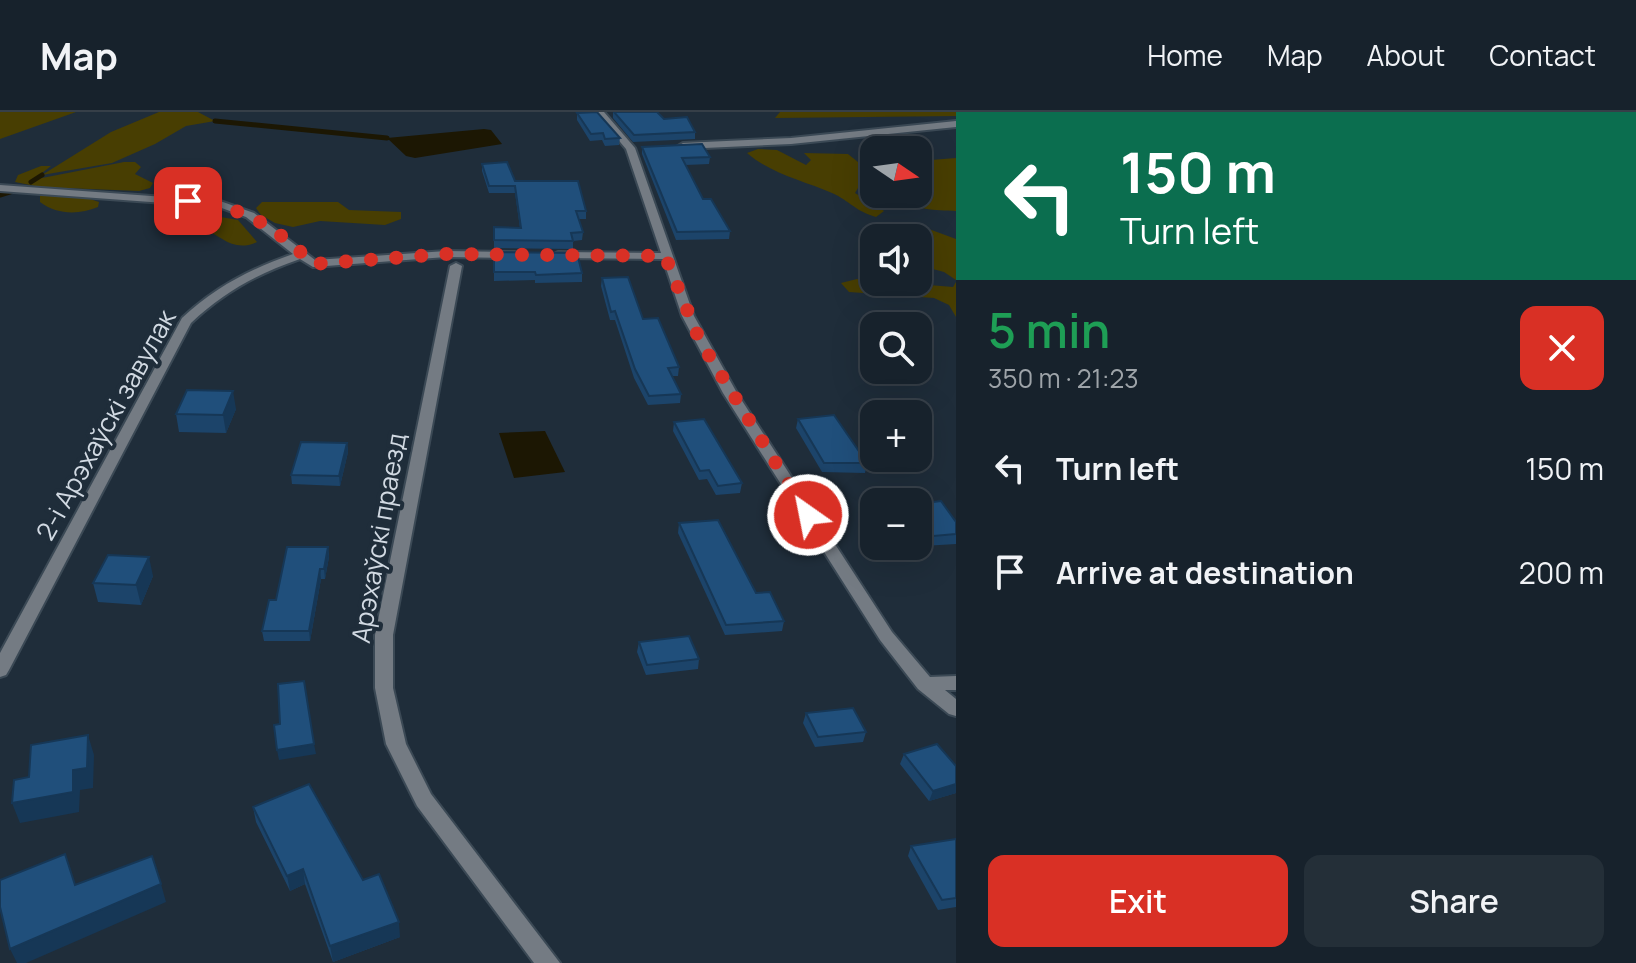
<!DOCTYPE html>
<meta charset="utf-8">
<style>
body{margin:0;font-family:Manrope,sans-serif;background:#242f38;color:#f1f3f6;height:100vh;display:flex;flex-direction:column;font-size:30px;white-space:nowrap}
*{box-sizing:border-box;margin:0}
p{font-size:26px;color:#9ea4a9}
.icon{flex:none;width:44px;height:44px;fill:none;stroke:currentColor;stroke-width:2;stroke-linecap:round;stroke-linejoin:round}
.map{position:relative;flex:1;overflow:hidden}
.sheet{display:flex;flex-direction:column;background:#17222c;width:680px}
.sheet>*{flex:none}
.guide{background:#0b6e4f;color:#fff;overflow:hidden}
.needle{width:52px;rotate:103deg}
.fabs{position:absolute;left:860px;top:24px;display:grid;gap:16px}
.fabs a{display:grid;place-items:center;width:72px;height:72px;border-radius:16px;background:#17222c;box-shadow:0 8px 32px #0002,0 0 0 2px #363f48;font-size:40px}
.pin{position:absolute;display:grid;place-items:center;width:68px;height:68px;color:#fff;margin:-34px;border-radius:16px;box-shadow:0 4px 12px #0006}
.me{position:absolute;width:88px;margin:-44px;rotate:327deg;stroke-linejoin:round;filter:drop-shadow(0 0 6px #0008)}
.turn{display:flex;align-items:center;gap:28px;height:168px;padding:0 32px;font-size:36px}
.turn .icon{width:104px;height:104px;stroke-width:2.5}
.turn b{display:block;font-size:56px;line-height:68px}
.round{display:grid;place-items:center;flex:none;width:84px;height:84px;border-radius:16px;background:#242f38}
.summary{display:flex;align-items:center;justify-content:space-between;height:136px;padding:0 32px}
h1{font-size:48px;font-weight:600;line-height:60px;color:#1e9e55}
.button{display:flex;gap:16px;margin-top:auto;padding:16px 32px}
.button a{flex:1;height:92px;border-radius:16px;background:#d93025;color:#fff;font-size:32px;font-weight:600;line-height:92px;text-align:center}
.button a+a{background:#242f38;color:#f1f3f6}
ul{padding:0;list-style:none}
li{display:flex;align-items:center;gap:24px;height:104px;padding:0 32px}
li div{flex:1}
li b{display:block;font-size:30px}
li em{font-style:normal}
header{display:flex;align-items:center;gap:48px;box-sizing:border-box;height:112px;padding:0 40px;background:#17222c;border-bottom:2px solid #363f48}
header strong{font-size:38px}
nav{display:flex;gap:44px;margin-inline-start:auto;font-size:28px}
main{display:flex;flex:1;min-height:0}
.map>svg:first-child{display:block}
</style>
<header>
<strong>Map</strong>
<nav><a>Home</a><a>Map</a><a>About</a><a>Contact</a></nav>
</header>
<main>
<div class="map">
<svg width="956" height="851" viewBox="0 0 956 851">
<rect width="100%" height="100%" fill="#1f2d3a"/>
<g fill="#483e02">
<path d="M0,0H76L0,27Z"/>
<path d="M159,0H198L215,9L186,14L155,32L112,51L42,63L111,20Z"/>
<path d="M780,0H956V4L775,6Z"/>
<path d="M758,37L777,38L806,53L811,48L804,41L848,42L863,54L861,71L855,81L884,99L876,105C855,99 850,89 832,81C804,69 771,62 747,41Z"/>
<path d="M956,46V99C935,98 913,99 898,82H918V49Z"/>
<path d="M124,50H135L141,55L135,62L153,71L150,76L139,79L40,75L15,70L18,63L41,54H51L38,64L42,66Z"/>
<path d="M47,81L78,83L99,90L98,95C79,103 57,103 40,90V84Z"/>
<path d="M262,90H338L349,98L401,100V107L385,113L320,109L293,115L275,111L261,103L256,96Z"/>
<path d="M215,104L238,108L257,130C233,141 222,124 202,116L204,110Z"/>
<path d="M886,111L918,113L956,127V168L944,160L918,153V126H894L886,120Z"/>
<path d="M857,167L953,175L956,170V205L949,193L934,186L849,180L841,171Z"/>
</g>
<g fill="#1c1703">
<path d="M484,17L491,18L502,32L415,46L406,44L387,26Z"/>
<path d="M545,319L565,360L514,366L499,321Z"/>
</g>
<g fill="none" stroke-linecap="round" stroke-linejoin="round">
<g stroke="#1c1703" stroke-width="5">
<path d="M215,9L387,26"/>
<path d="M31,70L42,63"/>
<path d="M0,83L16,78"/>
</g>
<g stroke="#3b4955" stroke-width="4">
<g id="street">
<path d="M595,0H604L635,36L694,204L737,281L892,520L930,565L956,564V578H945L956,587V604L949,602L918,577L880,528L723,281L682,204L663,147L558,146L552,143L558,140L661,141L626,37Z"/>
<path d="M956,9V15L791,32L683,37L678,34L683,31L791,26Z"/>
<path d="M0,73L220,89L254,101L315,148L446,139L515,140L521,143L515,146L446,145L313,155L300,147C257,162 224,180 191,211L9,558L6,563L0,565V541L182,206C215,175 250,157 293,142L246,105L219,95L0,79Z"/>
<path d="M456,151L462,154L393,523V576L406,632L431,682L560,851H534L417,694L386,632L375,576V523L450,154Z"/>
</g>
</g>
<use href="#street" fill="#747b83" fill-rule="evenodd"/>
</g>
<g fill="#1c446a">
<path d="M613,0H657L664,7L695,20V27L633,30L613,6Z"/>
<path d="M577,1L620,26L619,33L605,34L602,28L590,29L577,8Z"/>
<path d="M642,35L710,45L709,52L686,53L703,87L730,119L729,127L676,128L642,42Z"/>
<path d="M482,52L515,69L586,99V107H578L583,120L582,128L573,129V137L494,136V115L520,116L515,81H489L482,59Z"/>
<path d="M494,140L582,161V170L535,171V168L494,169Z"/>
<path d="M602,166L643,207L679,255L678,264H672L681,282L680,291L648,293L634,266L615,208H610L601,174Z"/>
<path d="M236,297L226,321L179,320L176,302Z"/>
<path d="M798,307L867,351L865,361L822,360L796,316Z"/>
<path d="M674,310L742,371L740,381L716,383L707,367L699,368L673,319Z"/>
<path d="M347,331L348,340L340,374L292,372L291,363Z"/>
<path d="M918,392L956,410V432L923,434L921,439L886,442L881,434H918Z"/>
<path d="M874,396V422L865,407L867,397Z"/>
<path d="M679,411L756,481L784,509L782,519L725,523L678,421Z"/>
<path d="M328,435L329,445L325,467H321L310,529H264L262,519L276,488Z"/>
<path d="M153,464L141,493L98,490L93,471Z"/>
<path d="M639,530L699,547L698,557L646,563L637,540Z"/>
<path d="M806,601L866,620L863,630L815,635L803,611Z"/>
<path d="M904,642L956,654V681L929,689L900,652Z"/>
<path d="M253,695L363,768L400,825L333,850L305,772L290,779L256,710Z"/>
<path d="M956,727V795L938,798L908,744L911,734Z"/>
</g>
<g fill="#163756">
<path d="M233,279L236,297L226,321L223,303Z"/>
<path d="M347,331L348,340L340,374L339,364Z"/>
<path d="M328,435L329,445L325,467L324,457Z"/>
<path d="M149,445L153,464L141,493L136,473Z"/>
<path d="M320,457L321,467L310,529L309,519Z"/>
<path d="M88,623L94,643L93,676L80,678L79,700L20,711L12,691L73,658Z"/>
<path d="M314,632L316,642L279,648L277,638Z"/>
<path d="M956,672V681L929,689L933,679Z"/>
<path d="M303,757L305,772L290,779L287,764Z"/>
<path d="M161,772L166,790L26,851H17L10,837Z"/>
<path d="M399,810L400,825L333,850L330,834Z"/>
</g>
<g fill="#204f7b" stroke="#163756" stroke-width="2">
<path d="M597,0L620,26L605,27L603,21L591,22L577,1Z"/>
<path d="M614,0H657L664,7L687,5L695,20L634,23Z"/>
<path d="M702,32L710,45L682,46L703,87H711L730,119L677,120L642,35Z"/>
<path d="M507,50L515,69H578L586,99H576L583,120L571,121L573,129L494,128V115L521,116L515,74H489L482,52Z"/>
<path d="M494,140L577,141L582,161L536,163L535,160H494Z"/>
<path d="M628,165L643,207L658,206L679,255L668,256L681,282L649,284L635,257L615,199L611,200L602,166Z"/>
<path d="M187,278L233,279L223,303L176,302Z"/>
<path d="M834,303L867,351H824L798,307Z"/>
<path d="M704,307L742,371L718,374L709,358L700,359L674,310Z"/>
<path d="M301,330L347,331L339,364L291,363Z"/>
<path d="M941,389L956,410V422L921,425L924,430H918V392Z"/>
<path d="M874,396V408L867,397Z"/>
<path d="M718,408L756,481L770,480L784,509L726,513L679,411Z"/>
<path d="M287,435H328L324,457H320L309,519H262L269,488H276Z"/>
<path d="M108,443L149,445L136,473L93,471Z"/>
<path d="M689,524L699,547L647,553L639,530Z"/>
<path d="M304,569L314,632L277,638L274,613L280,612L278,572Z"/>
<path d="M853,596L866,620L818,625L806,601Z"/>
<path d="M88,623L87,656L73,658V680L12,691L14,668L29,665L31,633Z"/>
<path d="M937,632L956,654V672L933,679L904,642Z"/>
<path d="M309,672L363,768L379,762L399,810L330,834L303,757L287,764L253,695Z"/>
<path d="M956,727V786L942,788L911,734Z"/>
<path d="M65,742L75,773L152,744L161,772L10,837L0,795V768Z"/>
</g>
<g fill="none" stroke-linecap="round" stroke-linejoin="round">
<path stroke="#d93025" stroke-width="14" stroke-dasharray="0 25.2" d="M188,89C242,94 274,113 313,152L446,142L665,144L700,229L808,403"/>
</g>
<g text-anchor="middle" stroke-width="8" stroke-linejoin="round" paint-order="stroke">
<g font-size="26" fill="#d1d9e2" stroke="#1f2d3a">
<text transform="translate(106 313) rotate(-61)" y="9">2-і Арэхаўскі завулак</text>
<text transform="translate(379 426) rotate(-80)" y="9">Арэхаўскі праезд</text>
</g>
</g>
</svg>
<div class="fabs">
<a><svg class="needle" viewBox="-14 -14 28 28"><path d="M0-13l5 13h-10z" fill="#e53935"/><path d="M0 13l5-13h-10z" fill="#9ea4a9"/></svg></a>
<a><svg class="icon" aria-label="sound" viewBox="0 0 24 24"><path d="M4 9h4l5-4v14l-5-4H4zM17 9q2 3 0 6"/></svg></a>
<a><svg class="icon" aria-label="search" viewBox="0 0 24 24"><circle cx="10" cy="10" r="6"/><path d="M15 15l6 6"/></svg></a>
<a>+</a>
<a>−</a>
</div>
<div class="pin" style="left:188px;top:89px;background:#d93025"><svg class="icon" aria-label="arrive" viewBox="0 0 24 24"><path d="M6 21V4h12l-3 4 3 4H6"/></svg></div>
<svg class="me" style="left:808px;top:403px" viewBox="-20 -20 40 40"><circle r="17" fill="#d93025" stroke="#fff" stroke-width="3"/><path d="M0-11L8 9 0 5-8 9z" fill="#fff"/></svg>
</div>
<section class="sheet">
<div class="guide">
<div class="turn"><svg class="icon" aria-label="left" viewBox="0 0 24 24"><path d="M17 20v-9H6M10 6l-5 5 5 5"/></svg><div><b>150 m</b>Turn left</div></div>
</div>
<div class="summary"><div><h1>5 min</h1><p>350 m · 21:23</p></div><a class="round" style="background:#d93025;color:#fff"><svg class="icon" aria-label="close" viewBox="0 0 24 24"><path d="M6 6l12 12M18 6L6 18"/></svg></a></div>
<ul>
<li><svg class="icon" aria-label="left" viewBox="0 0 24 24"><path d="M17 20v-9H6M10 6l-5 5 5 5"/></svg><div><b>Turn left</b></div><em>150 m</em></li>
<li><svg class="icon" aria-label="arrive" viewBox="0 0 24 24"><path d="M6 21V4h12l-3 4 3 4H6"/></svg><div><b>Arrive at destination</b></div><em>200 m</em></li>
</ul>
<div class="button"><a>Exit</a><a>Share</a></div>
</section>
</main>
